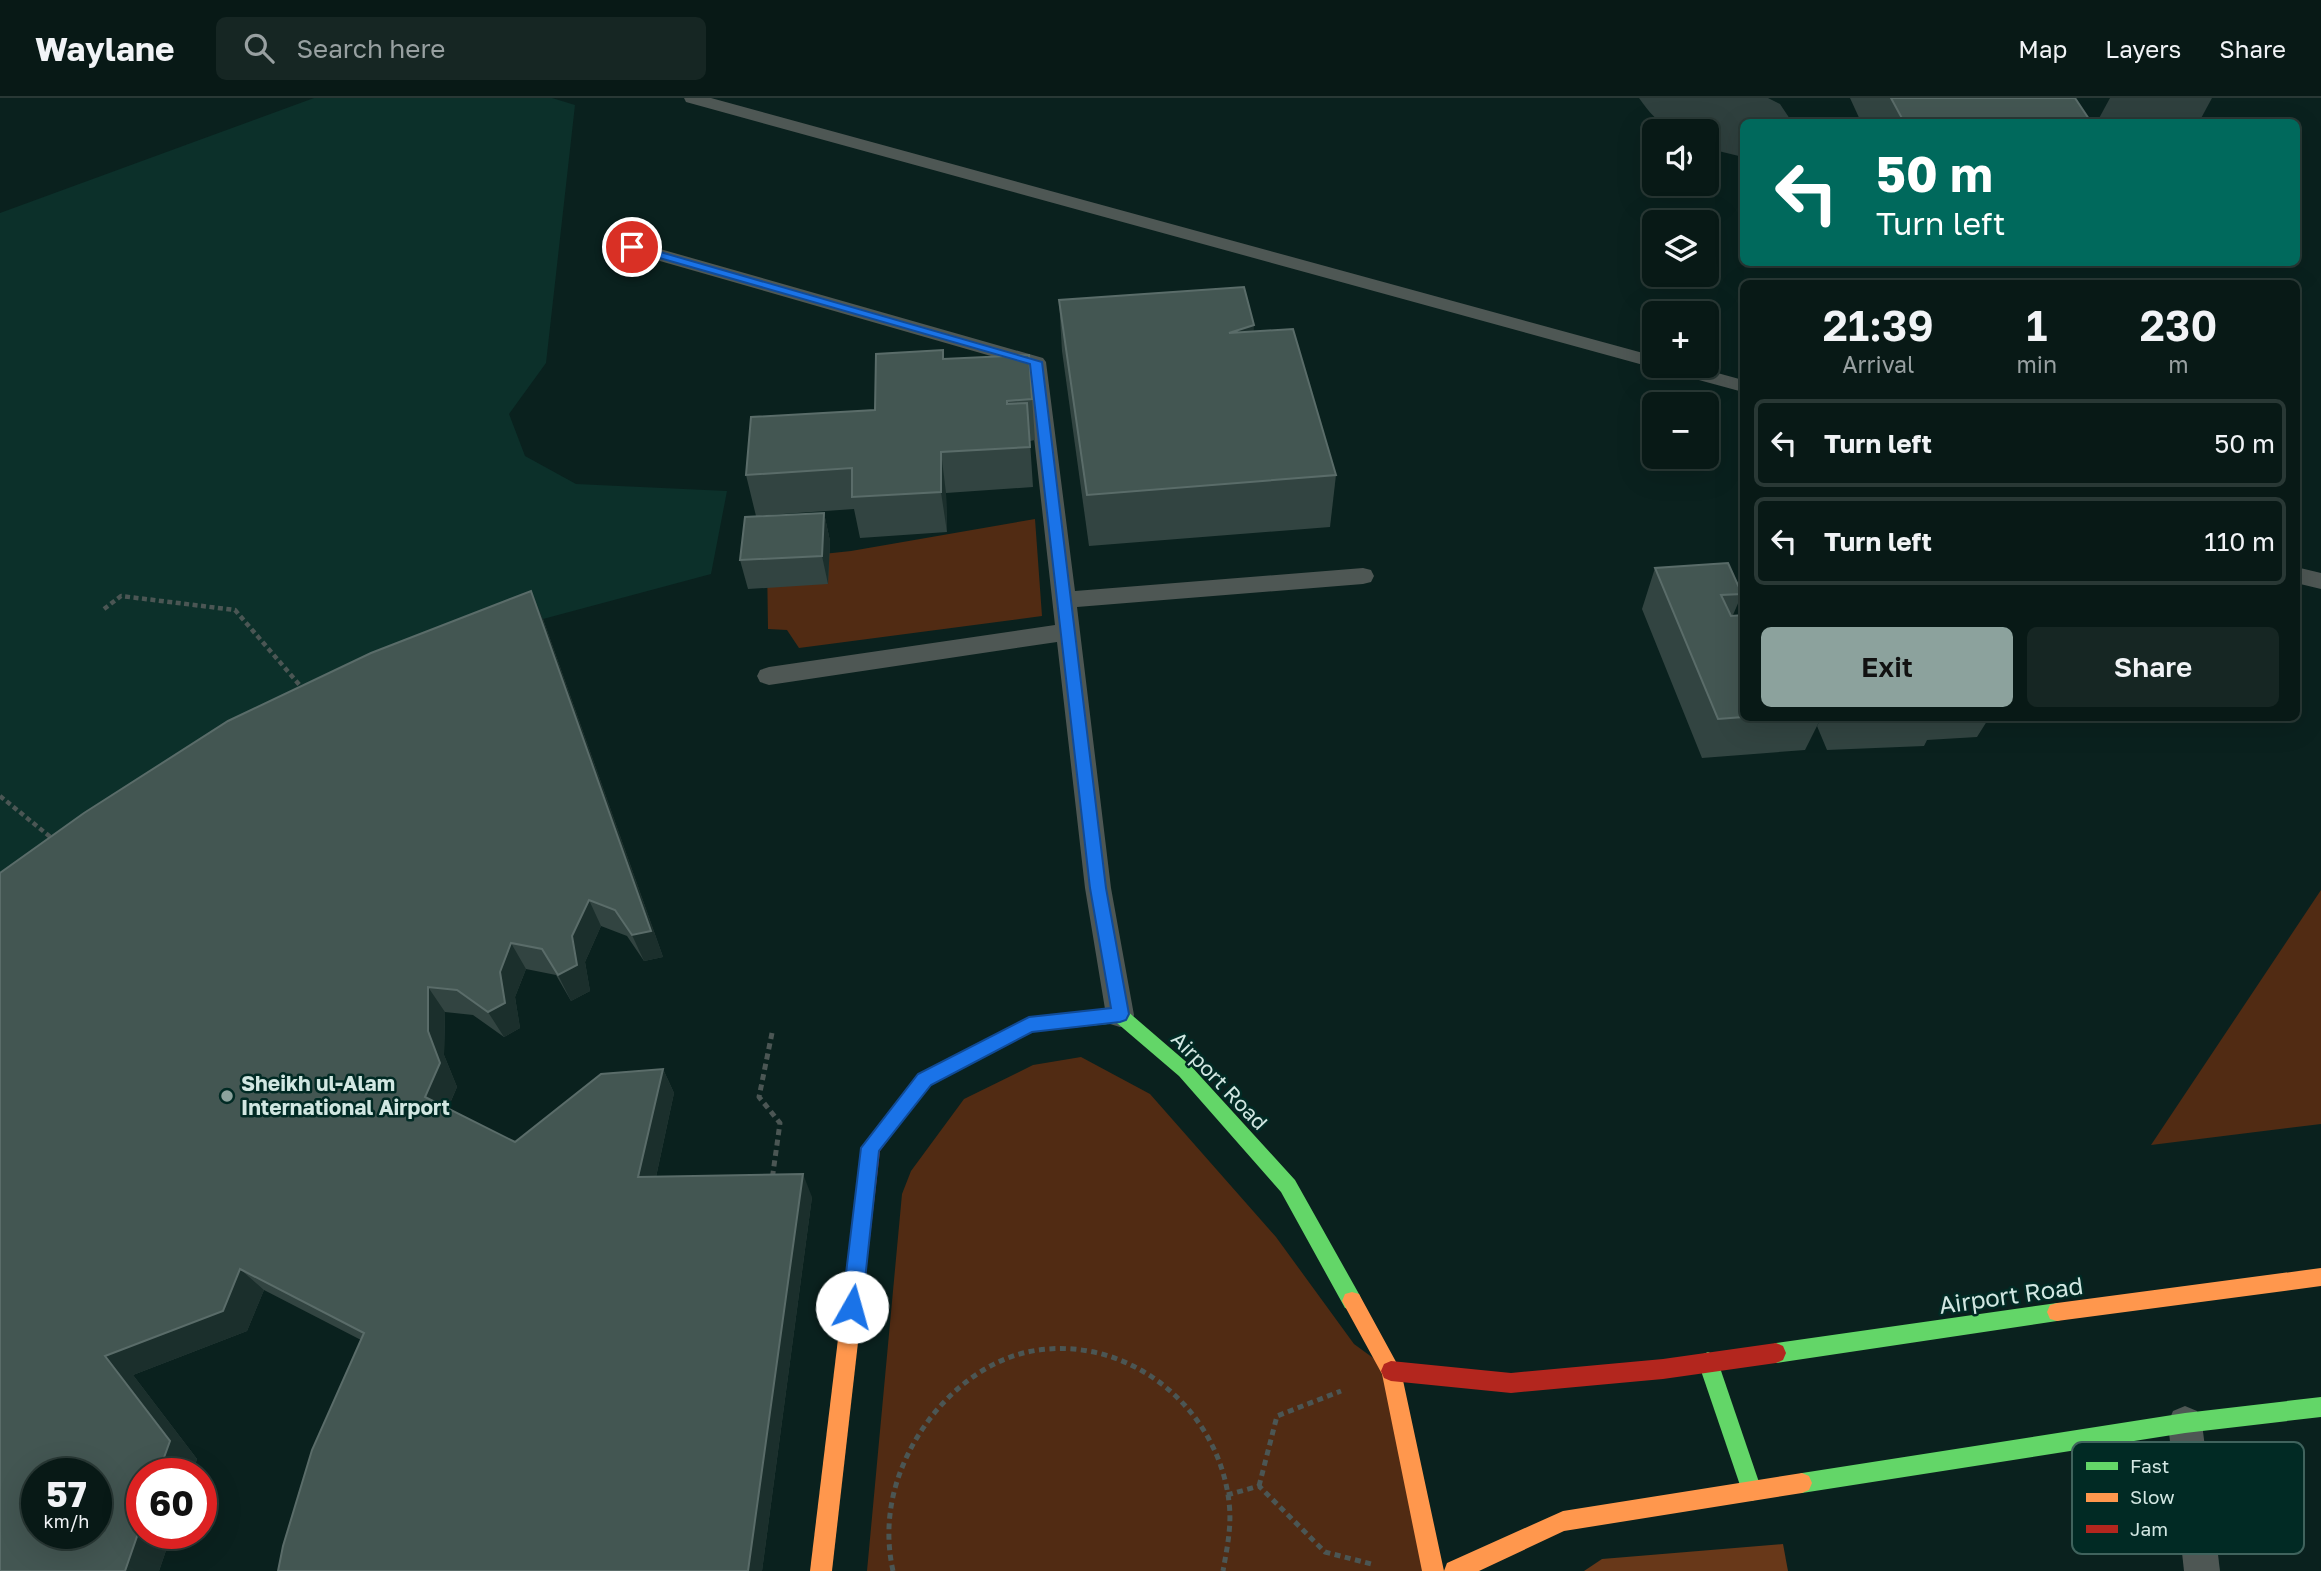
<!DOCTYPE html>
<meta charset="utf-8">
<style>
body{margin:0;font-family:"Golos Text",sans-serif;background:#162623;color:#f1f3f6;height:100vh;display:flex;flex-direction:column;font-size:26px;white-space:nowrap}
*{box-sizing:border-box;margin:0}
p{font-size:23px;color:#98a0a1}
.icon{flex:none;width:38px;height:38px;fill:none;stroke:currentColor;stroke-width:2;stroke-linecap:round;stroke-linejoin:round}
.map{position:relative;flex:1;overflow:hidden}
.side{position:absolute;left:1740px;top:182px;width:560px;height:441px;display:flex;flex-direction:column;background:#081916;border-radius:10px;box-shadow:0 7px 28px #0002,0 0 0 2px #293835}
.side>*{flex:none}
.hud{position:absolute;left:1740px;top:21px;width:560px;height:147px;border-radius:10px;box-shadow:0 7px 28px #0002,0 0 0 2px #293835;background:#00695c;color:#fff;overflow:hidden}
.fabs{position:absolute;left:1642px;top:21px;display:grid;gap:14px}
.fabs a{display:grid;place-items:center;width:77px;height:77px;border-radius:10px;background:#081916;box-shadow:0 7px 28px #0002,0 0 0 2px #293835;font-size:35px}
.speed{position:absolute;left:21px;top:1360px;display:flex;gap:14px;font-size:35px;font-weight:700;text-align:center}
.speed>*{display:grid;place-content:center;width:91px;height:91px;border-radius:50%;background:#081916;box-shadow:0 7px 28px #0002,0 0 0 2px #293835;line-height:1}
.speed small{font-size:18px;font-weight:400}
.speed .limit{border:10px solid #d22;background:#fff;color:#111}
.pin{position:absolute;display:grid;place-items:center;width:60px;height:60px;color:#fff;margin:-30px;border:4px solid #fff;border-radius:50%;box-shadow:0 2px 7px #0007}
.me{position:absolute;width:77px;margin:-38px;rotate:7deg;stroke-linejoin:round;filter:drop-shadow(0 0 5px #0008)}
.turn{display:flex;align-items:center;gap:24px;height:147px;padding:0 21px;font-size:32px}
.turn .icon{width:91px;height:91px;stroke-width:2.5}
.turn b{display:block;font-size:49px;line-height:60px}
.eta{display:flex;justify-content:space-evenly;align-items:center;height:119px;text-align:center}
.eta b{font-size:42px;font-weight:600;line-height:49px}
.action{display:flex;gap:14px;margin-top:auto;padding:14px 21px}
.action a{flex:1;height:80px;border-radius:10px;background:#8ca29d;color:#111;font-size:28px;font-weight:600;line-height:80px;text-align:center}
.action a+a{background:#162623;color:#f1f3f6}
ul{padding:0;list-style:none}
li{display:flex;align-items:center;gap:21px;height:88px;margin:0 14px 10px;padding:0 7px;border:4px solid #293835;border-radius:10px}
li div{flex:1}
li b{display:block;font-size:26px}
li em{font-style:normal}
header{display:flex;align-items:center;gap:42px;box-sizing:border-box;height:98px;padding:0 35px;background:#081916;border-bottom:2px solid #293835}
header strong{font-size:33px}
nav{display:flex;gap:38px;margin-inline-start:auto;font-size:24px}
.search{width:490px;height:63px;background:#162623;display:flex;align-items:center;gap:18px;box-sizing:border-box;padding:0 24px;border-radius:10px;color:#98a0a1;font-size:26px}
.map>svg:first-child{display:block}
</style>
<header>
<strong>Waylane</strong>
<div class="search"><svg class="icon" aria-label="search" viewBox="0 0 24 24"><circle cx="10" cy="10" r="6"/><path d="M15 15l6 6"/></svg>Search here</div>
<nav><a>Map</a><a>Layers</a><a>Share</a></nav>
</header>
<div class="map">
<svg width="2321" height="1473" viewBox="0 0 2321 1473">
<rect width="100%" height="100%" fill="#0a211e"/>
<path fill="#0c302a" d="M314,0H552L575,7L546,265L509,316L525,358L576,386L727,393L711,476L543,521L0,819V115Z"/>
<g fill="#512b13">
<path d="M1035,421L1042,518L799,550L787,532L768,531L767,462L851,453Z"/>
<path d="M2321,792V1026L2151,1047Z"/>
<path d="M1081,959L1150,996L1276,1139L1354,1246L1391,1273L1430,1473H867L902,1096L911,1073L964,1001L1033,967Z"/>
</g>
<path fill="#683819" d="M1783,1446L1788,1473H1584L1602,1461Z"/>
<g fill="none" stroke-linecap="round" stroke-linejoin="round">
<g fill="#2f403e" fill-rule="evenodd">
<path d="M1639,0H1768L1780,6L1792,24H1743V59L1706,50V33C1670,33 1660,30 1639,0Z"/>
<path d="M2110,0H2212L2199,24H2097Z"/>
</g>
<g stroke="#4b5654" stroke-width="4.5" stroke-dasharray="5 3.5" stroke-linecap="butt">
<path d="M104,511L121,498L235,512L303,591"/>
<path d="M0,698L54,742"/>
</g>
<g stroke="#4b5654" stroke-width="5" stroke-dasharray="6 4.5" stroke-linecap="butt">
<path d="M772,935L759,999L780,1025L772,1082"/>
<path d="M1259,1388L1277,1318L1341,1293"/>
<path d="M1227,1397L1259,1388L1325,1454L1375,1467"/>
<path d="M893,1473C884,1432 890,1392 909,1354C935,1302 987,1255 1048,1251C1138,1244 1219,1315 1229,1404C1232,1428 1227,1450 1223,1473"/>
</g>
<g fill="#4e5754" fill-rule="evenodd">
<path d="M684,0H711L1654,258V268H1692L1743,282V294L1662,272L1659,269L1647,268L686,4Z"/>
<path d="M632,143L1043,260L1046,264L1075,493L1363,470L1371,472L1374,478L1371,484L1363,486L1077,509L1111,790L1134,917L1130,926L1120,929L1110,926L1106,917L1085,790L1057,544L769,587L760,584L757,578L760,572L769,569L1055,527L1026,268L625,153L623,149L625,145Z"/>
<path d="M2296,469L2321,475V491L2296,485Z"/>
<path d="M2185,1308L2197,1313L2202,1325L2220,1473H2184L2168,1325L2173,1313Z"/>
</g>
<g fill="#63d668" fill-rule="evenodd">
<path d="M1120,910L1126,912L1191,968L1295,1082L1359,1196L1362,1203L1359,1210L1352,1212L1345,1210L1281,1094L1179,978L1117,925L1031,934L986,957L980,954L977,949L980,944L1029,920Z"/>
<path d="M2057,1205L2064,1207L2067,1214L2064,1221L2057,1223L1776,1265L1769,1262L1766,1255L1769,1248L1776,1245Z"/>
<path d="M1708,1254L1715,1257L1718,1264L1762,1393L1759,1400L1752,1403L1745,1400L1742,1393L1698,1264L1701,1257Z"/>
<path d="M2321,1299V1319L2185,1335L1802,1395L1795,1392L1792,1385L1795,1378L1802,1375L2185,1315Z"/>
</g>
<g fill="#ff974d" fill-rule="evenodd">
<path d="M2321,1170V1188L2057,1223L2050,1221L2047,1214L2050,1207L2057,1205Z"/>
<path d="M855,1174L862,1177L865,1183L832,1473H810L845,1183L848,1177Z"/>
<path d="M1352,1194L1359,1196L1401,1273L1444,1473H1422L1382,1276L1342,1203L1345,1196Z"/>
<path d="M1802,1375L1809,1378L1812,1385L1809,1392L1802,1395L1564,1433L1479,1473H1444L1447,1465L1563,1413Z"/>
</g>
<g fill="#b3261e" fill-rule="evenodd">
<path d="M986,941L992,944L995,949L992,954L930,986L880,1053L865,1183L862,1189L855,1192L848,1189L845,1183L865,1044L918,976Z"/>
<path d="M1776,1245L1783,1248L1786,1255L1783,1262L1776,1265L1663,1281L1511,1295L1391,1283L1384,1280L1381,1273L1384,1266L1391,1263L1511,1275L1663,1261Z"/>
</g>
</g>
<g fill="#324441">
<path d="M1850,0H2075L2091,24H1861Z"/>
<path d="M1059,202L1254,233L1336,377L1330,429L1089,448L1062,253Z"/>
<path d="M943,252L944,261L1029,257L1035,342L1030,343L1033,389L946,395L947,434L860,440L854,411L756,418L746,377L875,312Z"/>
<path d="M824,415L830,443L828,486L748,491L740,462Z"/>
<path d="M1655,470L1742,496L1733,517H1743V620H1821L1805,652L1702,660L1642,511Z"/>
<path d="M543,521L663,859L644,863L627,838L601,828L585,864L590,893L571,903L556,877L526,871L515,899L520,930L504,939L473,917L445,914L444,957L457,989L448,1010L515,1044L663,971L674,995L656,1079L812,1099L762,1473H278L361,1242L264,1192L247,1233L133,1277L197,1361L192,1376H142V1435H172L159,1473H0Z"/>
<path d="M1821,620H1989L1977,639L1927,642L1924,648L1827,652L1817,628Z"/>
</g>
<g fill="#1b2f2c">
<path d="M1254,227L1252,278L1229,235Z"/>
<path d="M941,354L946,395L947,434L941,394Z"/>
<path d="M824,415L830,443L828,486L822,458Z"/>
<path d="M531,493L543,521L663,859L644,863L632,837Z"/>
<path d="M589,802L601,828L585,864L590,893L571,903L558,877L572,838Z"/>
<path d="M511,845L526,871L515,899L520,930L504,939L488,914L500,874Z"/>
<path d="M428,889L445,914L444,957L457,989L442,1023L425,999Z"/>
<path d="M663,971L674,995L651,1102L638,1079Z"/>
<path d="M803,1076L812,1099L762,1473H748Z"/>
<path d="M240,1171L264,1192L247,1233L133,1277L197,1361L192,1376H158L105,1258Z"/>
<path d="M142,1424V1435H172L159,1473H125Z"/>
</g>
<g fill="#435652" stroke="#5a6c69" stroke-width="2" fill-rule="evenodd">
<path d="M1891,0H2075L2091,24H1904Z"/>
<path d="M1244,189L1254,227L1229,235L1293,231L1336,377L1087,397L1059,202Z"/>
<path d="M943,252V261L1029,257L1032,301L1007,303V306L1027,305L1030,349L941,354V394L852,399V370L746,377L751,319L875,312L876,256Z"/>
<path d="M824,415L822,458L740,462L745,419Z"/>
<path d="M1728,465L1742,496L1721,497L1731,518L1743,517V619L1718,621L1655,470Z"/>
<path d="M531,493L651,833L632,837L615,812L589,802L572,838L577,867L558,877L542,851L511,845L500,874L505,905L488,914L457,892L428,889V933L440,965L425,999L515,1044L601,976L663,971L638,1079L803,1076L748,1473H278L283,1448L312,1352L364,1235L240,1171L223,1213L105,1258L170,1343L158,1376H142V1424L125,1473H0V775L84,715L228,623L371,555ZM37,1376H96V1435H37Z"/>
</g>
<path fill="#1a73e8" stroke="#114b97" stroke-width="2" d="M628,147H636L1042,264L1106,790L1129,916L1126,922L1120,924L1032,934L931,987L879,1053L862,1209L859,1215L852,1218L845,1215L842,1209L861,1050L918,976L1029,919L1111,910L1090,790L1030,266L628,151Z"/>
<circle fill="#8ca29d" stroke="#012a24" stroke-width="2.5" cx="227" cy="998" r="7"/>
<g text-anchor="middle" stroke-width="5" stroke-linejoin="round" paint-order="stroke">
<g font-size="21" fill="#d2e7e2" stroke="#012a24">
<text transform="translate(1219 983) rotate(46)" y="7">Airport Road</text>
</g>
<g font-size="21" font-weight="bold" fill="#d2e7e2" stroke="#012a24" text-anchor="start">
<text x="241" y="993">Sheikh ul-Alam<tspan x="241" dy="24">International Airport</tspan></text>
</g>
<g font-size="24" fill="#d2e7e2" stroke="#012a24">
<text transform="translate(2011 1198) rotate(-8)" y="8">Airport Road</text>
</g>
</g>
<rect x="2072" y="1344" width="232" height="112" rx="10" fill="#012a24" stroke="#40635d" stroke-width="2"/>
<rect x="2086" y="1364" width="32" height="8" fill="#63d668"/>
<rect x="2086" y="1395" width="32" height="9" fill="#ff974d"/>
<rect x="2086" y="1427" width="32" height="8" fill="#b3261e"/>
<g font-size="19" fill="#d2e7e2">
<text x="2130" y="1375">Fast</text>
<text x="2130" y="1406">Slow</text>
<text x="2130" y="1438">Jam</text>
</g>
</svg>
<div class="fabs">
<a><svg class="icon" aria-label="sound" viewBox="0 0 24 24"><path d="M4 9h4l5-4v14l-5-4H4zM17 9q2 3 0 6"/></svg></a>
<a><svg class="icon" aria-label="layers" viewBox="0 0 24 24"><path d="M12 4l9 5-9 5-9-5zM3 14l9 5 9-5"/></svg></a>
<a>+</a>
<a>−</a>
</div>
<div class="speed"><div>57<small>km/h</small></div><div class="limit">60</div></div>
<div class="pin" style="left:632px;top:149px;background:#d93025"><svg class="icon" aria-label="arrive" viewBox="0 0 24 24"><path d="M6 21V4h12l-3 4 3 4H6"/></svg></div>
<svg class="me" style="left:852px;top:1209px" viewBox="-20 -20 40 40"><circle r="19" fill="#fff"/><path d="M0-13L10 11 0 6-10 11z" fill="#1a73e8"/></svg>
<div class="hud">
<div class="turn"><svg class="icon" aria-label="left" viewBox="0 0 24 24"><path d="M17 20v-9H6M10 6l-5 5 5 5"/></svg><div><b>50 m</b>Turn left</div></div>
</div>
<section class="side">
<div class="eta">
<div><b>21:39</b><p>Arrival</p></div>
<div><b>1</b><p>min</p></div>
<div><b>230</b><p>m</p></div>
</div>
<ul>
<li><svg class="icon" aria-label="left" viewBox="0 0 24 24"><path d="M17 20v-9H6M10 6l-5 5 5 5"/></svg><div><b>Turn left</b></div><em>50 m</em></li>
<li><svg class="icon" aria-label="left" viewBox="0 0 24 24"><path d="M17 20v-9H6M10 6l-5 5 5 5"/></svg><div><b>Turn left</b></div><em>110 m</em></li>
</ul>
<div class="action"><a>Exit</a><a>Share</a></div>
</section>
</div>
